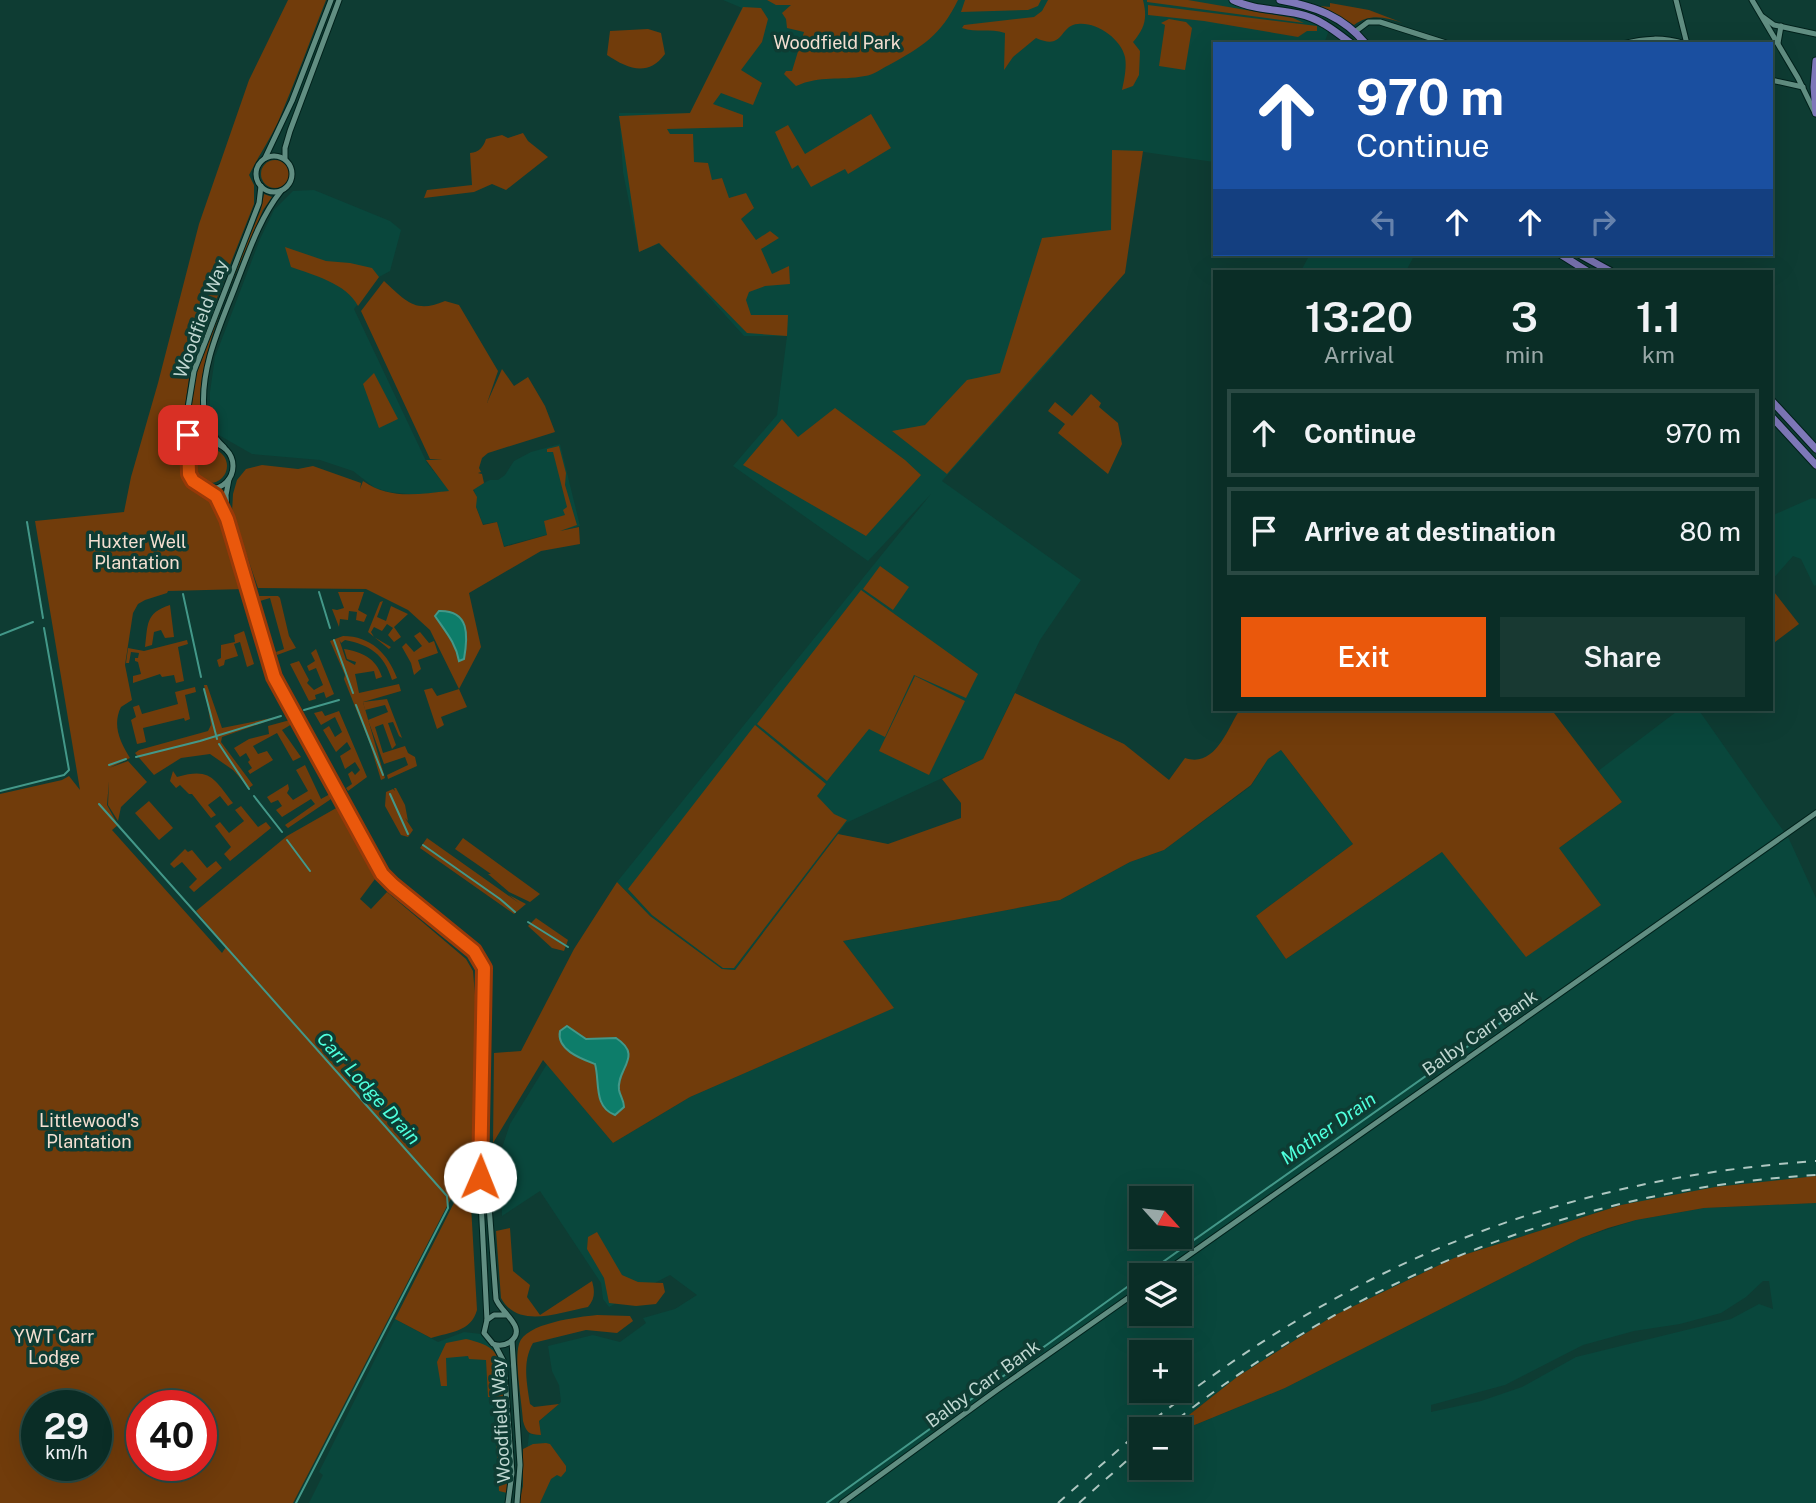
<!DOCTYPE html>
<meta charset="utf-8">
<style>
body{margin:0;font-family:"Public Sans",sans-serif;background:#183932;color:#f1f3f6;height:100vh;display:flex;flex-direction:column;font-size:26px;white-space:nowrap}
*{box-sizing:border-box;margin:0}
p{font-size:23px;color:#99a8a7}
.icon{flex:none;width:38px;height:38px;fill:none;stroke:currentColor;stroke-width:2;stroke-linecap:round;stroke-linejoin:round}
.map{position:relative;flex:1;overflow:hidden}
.sheet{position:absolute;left:1213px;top:270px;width:560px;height:441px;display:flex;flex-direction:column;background:#0a2d26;border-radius:0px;box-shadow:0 7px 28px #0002,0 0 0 2px #2a4943}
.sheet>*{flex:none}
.top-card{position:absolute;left:1213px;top:42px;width:560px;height:214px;border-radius:0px;box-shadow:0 7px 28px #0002,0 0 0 2px #2a4943;background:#1a4fa0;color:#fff;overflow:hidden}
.needle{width:46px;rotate:117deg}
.tools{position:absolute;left:1129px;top:1186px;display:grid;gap:14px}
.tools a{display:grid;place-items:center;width:63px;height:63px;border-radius:0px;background:#0a2d26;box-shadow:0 7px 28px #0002,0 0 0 2px #2a4943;font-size:35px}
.speed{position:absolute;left:21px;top:1390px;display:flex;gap:14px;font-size:35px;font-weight:700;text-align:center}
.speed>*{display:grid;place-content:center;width:91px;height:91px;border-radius:50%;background:#0a2d26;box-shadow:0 7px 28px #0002,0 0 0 2px #2a4943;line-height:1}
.speed small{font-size:18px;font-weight:400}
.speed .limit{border:10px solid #d22;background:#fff;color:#111}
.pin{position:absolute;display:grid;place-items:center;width:60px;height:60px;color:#fff;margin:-30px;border-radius:14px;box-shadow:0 4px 10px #0006}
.me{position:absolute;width:77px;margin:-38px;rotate:1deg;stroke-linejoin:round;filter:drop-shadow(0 0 5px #0008)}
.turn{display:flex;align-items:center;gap:24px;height:147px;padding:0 28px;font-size:32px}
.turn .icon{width:91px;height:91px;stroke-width:2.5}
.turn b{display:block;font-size:49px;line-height:60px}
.lanes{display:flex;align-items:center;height:66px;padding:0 28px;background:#0003;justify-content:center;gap:35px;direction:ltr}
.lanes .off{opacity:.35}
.eta{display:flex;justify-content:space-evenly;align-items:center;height:119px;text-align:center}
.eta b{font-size:42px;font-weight:600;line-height:49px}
.cta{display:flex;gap:14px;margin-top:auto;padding:14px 28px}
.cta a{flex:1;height:80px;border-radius:0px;background:#ea580c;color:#fff;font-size:28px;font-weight:600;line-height:80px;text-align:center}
.cta a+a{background:#183932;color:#f1f3f6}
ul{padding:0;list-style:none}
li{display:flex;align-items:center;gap:21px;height:88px;margin:0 14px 10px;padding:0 14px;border:4px solid #2a4943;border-radius:0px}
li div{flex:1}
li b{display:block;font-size:26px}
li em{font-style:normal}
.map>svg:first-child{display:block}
</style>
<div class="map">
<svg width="1816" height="1503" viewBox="0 0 1816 1503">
<rect width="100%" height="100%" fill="#0e3c33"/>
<g fill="#09473c" fill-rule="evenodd">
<path d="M723,0H1233L1298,14L1330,27L1324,44H1214V162L1137,151L1130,184L1118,277L1050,360L942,481L1081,580L1040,640L983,759L846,823L735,970L722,969L650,916L617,882L931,494L868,561L733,466L777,415L787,336H744L660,243L639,252L623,172L619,113H690L742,8Z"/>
<path d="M314,190L390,221L401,230L390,271L379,277L354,309L427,463L450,491L418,495L389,492L375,488L353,471L320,460L252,454L217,434L210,419V392L215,357L260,239L274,210L293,191Z"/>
<path d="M1310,254H1415L1406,271H1301Z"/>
<path d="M560,444L580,526L504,546L497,522L483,524L476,507L475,502L477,498L473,488L490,480H498L505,475L514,461L531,452Z"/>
<path d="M1812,498L1816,499V585L1814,586L1801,559L1793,556L1771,581V516Z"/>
<path d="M1680,709H1698L1789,839L1816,898V1176L1756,1183L1621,1205L1454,1258L1333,1316L1237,1377L1170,1430H1141V1468H1180V1431L1285,1388L1581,1238L1636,1220L1704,1208L1816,1203V1503H521L529,1434L541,1435L539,1421L561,1402L559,1385L552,1371L548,1346L593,1335L620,1342L646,1323L643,1318L675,1309L697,1295L670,1275L609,1307L603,1299L601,1283L540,1191L502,1216L501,1151L510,1124L547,1064L613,1143L690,1097L893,1008L843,941L1060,900L1130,862L1164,850L1251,786L1268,759L1281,750L1353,844L1256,916L1286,959L1442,852L1559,848L1622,802L1598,771ZM1141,1199H1180V1237H1141ZM1141,1276H1180V1314H1141ZM1763,1281H1769L1773,1309L1759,1304L1731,1319L1576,1357L1522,1387L1481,1401L1431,1412V1405L1505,1385L1583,1345L1634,1331L1680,1324L1721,1313L1746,1297ZM1141,1353H1180V1391H1141Z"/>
<path d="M395,1319L438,1342L464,1332L481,1334L499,1353L503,1363L509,1483L505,1503H309L323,1475L319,1472Z"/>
</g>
<g fill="#713c0b" fill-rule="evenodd">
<path d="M288,0H326C310,41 295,82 278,122C269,141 258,157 249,175L254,185V204L191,364L183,421L185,478L214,499L223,518L245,589L168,591L167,593L145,600L138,604L133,613L125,665L132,700L121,707C112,725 120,742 130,758L109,768L128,761L147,782L121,807L118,821L108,805L109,781L107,805L118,825L112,830L222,953L226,947L196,911L287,836L338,807L375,879L360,899L371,909L387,892L466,959L473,971L475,995L474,1159L447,1206L293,1503H0V794L62,780L69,776L80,790L35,521L124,512L131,477L158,383L199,224L249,80ZM37,1405H96V1465H37ZM142,1405H201V1465H142Z"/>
<path d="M767,0H958C941,35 922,47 889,65C881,69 873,75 865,76C839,81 821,75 796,86L784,74L786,71H792L804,32L787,28L786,19L782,13L791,5H776Z"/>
<path d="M965,0H1041L1038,6L1028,10L961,12Z"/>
<path d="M1048,0H1143C1148,19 1144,29 1133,42L1140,51L1139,75L1133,86L1122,90C1124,81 1127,67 1125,57C1121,39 1097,22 1078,24C1059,25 1065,51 1036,38L1013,57L1004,70L1005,33C990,28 976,33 962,28L964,25L1034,17L1042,11Z"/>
<path d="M1147,0H1188L1293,18L1304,23L1147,2Z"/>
<path d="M1330,3L1369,10L1403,23C1385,17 1370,13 1354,25L1320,6L1330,7Z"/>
<path d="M1148,5L1317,26V31H1307L1298,37L1204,21L1148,15Z"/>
<path d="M743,7L761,8L768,19L762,42L741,70L762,83L753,105L721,93L713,104L743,115V127L667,129L670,134H693L694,162L708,163L712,180L722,178L729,198L746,193L754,208L741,219L756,240L770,231L779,238L761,249L772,274L789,266L790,284L765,286L749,292L746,300L751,315H788L787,336L747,333L659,243L639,252L619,116L690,113Z"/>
<path d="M1169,19L1186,22L1192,28L1185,70L1159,66L1165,25L1161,23Z"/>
<path d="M648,29L661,33L665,54C648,77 628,69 607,55L610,31Z"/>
<path d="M871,114L891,148L848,174L845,169L811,187L798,165L792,169L775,132L788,125L805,154Z"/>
<path d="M523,133L528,141L548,157L506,190L492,184L474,192L424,198L427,190L472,185L470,153C479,152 483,148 486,139L502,135L508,138Z"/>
<path d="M1112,150L1143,151L1125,273L947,474L892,431L925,425L967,380L1000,373L1042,238L1111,230Z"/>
<circle cx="275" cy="174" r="14"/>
<path d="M264,194L272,197L263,210C241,264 177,386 209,440L198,443L194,447C193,433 191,418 192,404C196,345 239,264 261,209Z"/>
<path d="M285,247L326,261L350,263L372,268L379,277L358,306C346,283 313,275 291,267Z"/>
<path d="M384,281C406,301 415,314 445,301L459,305L498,371L487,403L502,369L514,386L528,377L545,406L555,432L488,453L482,458L479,468L481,472L478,473L482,474L484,483L473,490L477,497L476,507L483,525L497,522L504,547L547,535L544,521L565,515L563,510L567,507L553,452H547V449L559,446L566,473L565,485L577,525L560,531L579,527L580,544L541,551L469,593L481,647L459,689L467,707L441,717L444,725L437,729L424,690L432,688L437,696L459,689L430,630L408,610L366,589L258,588L232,512L233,494L237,480L246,469L262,465L298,469L313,466L361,483L360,489L363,481C390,500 418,494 449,491L426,460H442L430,459L361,311Z"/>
<path d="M374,373L398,419L379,428L363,384Z"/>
<path d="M1091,394L1101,403L1099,407L1118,423L1122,444L1108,474L1058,433L1065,424L1048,411L1055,402L1072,416Z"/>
<path d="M835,408L905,460L921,475L866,536L743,465L782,419L798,437Z"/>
<circle cx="210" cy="466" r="17"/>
<path d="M880,566L909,587L893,610L863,589Z"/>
<path d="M1771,588L1799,624L1771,645Z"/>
<path d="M861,590L978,674L966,698L914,675L885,737L869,729L827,781L757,724Z"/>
<path d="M338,592H364L358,610L367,615L364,622L356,620L357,612L349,611L348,620L340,619L339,627L332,609L337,610L344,608Z"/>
<path d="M259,596H278L280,598L289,636L296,648L277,655L276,652L284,649L270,598L260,601Z"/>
<path d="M383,601L377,617L386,621L391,606L408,614L394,627L401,637L394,642L388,635L393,628L387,624L382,631L374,627L371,632L374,637L391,647L389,649L368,632L380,602Z"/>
<path d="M170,605L174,637L165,638L161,630L154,632L152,645L145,647C148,625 145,613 170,605Z"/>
<path d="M244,631L254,664L247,667L240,642L234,644L238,656L225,660L224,665L219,667L217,660L221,658V645L235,642L234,635Z"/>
<path d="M420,632L429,643L434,641L438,653L418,660L421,669L414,675L411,663L402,647L406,643L414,652L422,646L414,636Z"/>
<path d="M343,636C371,636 388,654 397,678L392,680C384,654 370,645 345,640L341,643L339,639L346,660L355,665L356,662L347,659L344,649C362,652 376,658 382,677L376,679L374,671L355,674L359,693L399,684L401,691L363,702L385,778L381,780L370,744L344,679L345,675L330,641Z"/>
<path d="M187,640L188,644L178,647L184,681L176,683L174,675L162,677L160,674L133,683V676L141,674L138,662L135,661V658H138L139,653L131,652L129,663H126L128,648L144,651Z"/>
<path d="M316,649L334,694L326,698L324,692L315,695L316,699L309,701L290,664L299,661L309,680L307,683L314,690L323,685L316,668L309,671L307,666L315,661L311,653Z"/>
<path d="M915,676L965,701L929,775L879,751Z"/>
<path d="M204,685H207L222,728L282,716L222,737L221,742L253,785L249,788L233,770L210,754L181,758L154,775L135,753L139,750L208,731L211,725Z"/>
<path d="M195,687L196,692L185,695L190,719L185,721L184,718L143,728L146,742L137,744L131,720L136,717L133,707L139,705L142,714L178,704L175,692Z"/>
<path d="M1015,693L1124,744L1169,780L1185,758C1215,768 1227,730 1240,709H1551L1622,802L1559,848L1601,905L1526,957L1442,852L1286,959L1256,916L1353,844L1281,750L1268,759L1251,785L1164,850L1130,862L1060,900L843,941L894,1008L690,1097L613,1143L543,1060L493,1143L494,1053L521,1051L574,949L617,882L650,916L722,969L735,970L838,834L888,844L961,818V803L942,779L983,759Z"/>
<path d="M387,699L402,738L399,736L393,722L388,723L396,745L392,749L383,724L375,727L383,753L405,746L408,753L415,757L417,766L388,779L387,775L408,765L405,757L384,764L368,720L388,712L385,705L365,710L363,702Z"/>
<path d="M322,711L325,716L339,711L367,777L348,791L346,788L352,784L348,774L352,771L355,775L360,770L355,762L345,769L340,756L351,749L347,742L336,752L323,730L329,726L335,737L342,732L335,717L321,725L314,713Z"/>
<path d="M290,720L292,724L282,730L301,757L293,761L277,733L253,746L258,754L267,751L273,760L250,774L248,771L252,768L248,762L250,760L246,753L240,757L234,748L249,739L269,734L268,726Z"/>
<path d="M755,725L826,784L817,796L834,814L847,820L734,968H723L652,915L628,889Z"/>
<path d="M305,765L321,799L330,794L334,797L288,828L285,825L315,804L311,799L282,817L276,810L282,806L278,800L271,803L267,797L288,784L289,789L287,793L293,800L308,791L296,770Z"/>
<path d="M173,771L177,777C211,767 214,779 233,803L228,806L220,796L208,805L216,815L211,818L192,794H189L180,785L176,788L170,781Z"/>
<path d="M394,788H396L405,805L408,821L405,818L413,830L408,837L401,835L385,806L386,792L393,789L395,791Z"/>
<path d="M149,801L173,828L159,840L135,813Z"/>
<path d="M241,806L258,827L266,822L271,828L230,861L224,854L231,847L215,826L220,822L229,833L244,821L235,810Z"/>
<path d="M427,838L519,903L509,895L526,904L514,914L420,848Z"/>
<path d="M463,838L540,894L530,902L509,892L488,874H491L455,849Z"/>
<path d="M185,849L188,852L192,850L207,868L216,861L222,868L194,892L189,887L197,879L182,862L174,868L170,864Z"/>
<path d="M536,918L568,940L564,951L552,948L528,926Z"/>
<path d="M1816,1176V1203L1704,1208L1636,1220L1608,1228L1581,1238L1285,1388L1180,1431L1170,1430L1237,1377L1333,1316L1454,1258L1621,1205L1715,1187Z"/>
<path d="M463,1185L470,1188L477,1310C471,1332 450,1332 431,1338L395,1319Z"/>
<path d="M510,1228L513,1271L530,1285L527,1297L540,1315L592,1281C595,1291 595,1299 588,1307C560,1312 518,1330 501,1298L496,1231Z"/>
<path d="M597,1232L622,1275L638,1282L663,1283L665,1292L656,1304L636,1306L609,1303L604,1278L587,1249L588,1237Z"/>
<path d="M597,1315L630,1316L633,1321L617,1333L586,1330L533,1343C522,1362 527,1383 530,1404L534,1407L559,1404L539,1421L541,1435C529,1435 526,1432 523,1421C522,1403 514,1359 519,1344C525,1323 578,1317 597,1315Z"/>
<path d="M466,1339C475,1341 490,1345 495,1353C507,1369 508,1469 507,1493L499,1491L494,1397H488L486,1360L469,1359L468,1356L446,1358L447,1386H441L437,1362L446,1343Z"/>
<path d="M546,1443L550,1444L566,1466V1471L561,1477L557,1475L551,1479L540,1503H519L523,1486V1449L533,1444Z"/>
</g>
<g fill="#0d7d6a" stroke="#439889" stroke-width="2">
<path d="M439,611C470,610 468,636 464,659L459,661C456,643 445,631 435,616Z"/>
<path d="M567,1026L586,1039L616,1038C644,1056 616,1069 619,1090C620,1096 624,1100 624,1107L615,1115C593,1107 600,1081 595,1064C582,1059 556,1050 560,1031Z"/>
</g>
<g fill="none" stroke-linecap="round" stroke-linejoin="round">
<g stroke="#439889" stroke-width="2">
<path d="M27,522L43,618"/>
<path d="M319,592L330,628"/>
<path d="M183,594L201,677"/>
<path d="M0,635L33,622"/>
<path d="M334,640L353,693"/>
<path d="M204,689L217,739"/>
<path d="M356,705L383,775"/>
<path d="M304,710L339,700"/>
<path d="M219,744L249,789"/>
<path d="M136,757L200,741L281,716"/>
<path d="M109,765L126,759"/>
<path d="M0,791L64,775L69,770L44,628"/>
<path d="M390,794L408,834"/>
<path d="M254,796L282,832"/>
<path d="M99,804L447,1196L448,1208L296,1503"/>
<path d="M287,840L310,871"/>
<path d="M423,845L500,899L515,912"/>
<path d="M528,922L568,947"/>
<path d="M1143,1276L1529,1003"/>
<path d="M827,1503L1141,1277"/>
</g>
<g stroke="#00211b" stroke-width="7">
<g id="tertiary">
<path d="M1676,0L1687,44"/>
<path d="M1752,0L1798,78L1815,113"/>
<path d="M1763,17L1774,25L1816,34"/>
<path d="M1356,31L1368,22H1380L1449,44"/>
<path d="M1778,43L1781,26"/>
<path d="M1623,44C1645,38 1663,37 1685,44"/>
<path d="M1771,80L1803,87"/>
<circle cx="274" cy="174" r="18"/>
<path d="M265,158L292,101L331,0"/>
<path d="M285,159V148L290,131L339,0"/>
<circle cx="210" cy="466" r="23"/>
<path d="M224,447C213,437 206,426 204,411C200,368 220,326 235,287C248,254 259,219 281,191"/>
<path d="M188,464L187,414L194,371L259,203L261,186"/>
<path d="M206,488L216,496L227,519L274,677L382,874L393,885L474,951L484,968L479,1161L487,1320"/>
<path d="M227,514L226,495L229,479"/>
<path d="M485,1097V1152L496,1299C500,1312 529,1328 510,1342C504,1346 499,1346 493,1344L484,1333L487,1320L494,1315H506"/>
<path d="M1159,1276L1816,813"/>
<path d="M512,1341L520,1465L517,1503"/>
<path d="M495,1345L504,1362L512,1473L508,1503"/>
<path d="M842,1503L997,1390L1141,1289"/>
</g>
</g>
<g stroke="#00211b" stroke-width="9">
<g id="primary">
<path d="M1233,0C1254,10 1277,9 1299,14C1319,18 1335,31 1352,44"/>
<path d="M1280,0C1314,6 1343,16 1366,44"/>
<path d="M1816,61L1814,87L1816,113"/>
<path d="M1560,254L1587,271"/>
<path d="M1579,254L1610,271"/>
<path d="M1771,400L1816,449"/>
<path d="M1771,416L1816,465"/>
</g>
</g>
<use href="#tertiary" stroke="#618e82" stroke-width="5"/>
<use href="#primary" stroke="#7e78b9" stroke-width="7"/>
<g stroke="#aec7c1" stroke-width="2" stroke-dasharray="9 9" stroke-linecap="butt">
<path d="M1141,1430C1344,1266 1556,1179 1816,1161"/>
<path d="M1164,1430C1350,1280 1576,1189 1816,1175"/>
<path d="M1058,1503L1141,1430"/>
<path d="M1079,1503L1141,1448"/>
</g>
</g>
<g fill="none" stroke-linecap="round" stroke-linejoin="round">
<g stroke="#983908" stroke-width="18">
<path id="route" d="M188,435L189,474L193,481L216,496L227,519L274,677L371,854L382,874L393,885L474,951L484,968L480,1177"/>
</g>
<use href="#route" stroke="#ea580c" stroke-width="12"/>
</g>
<g text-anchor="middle" stroke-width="7" stroke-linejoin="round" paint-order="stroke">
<g font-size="18" fill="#f4dfd1" stroke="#0e3c33">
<text x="837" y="49">Woodfield Park</text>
<text x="137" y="548">Huxter Well<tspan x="137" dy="21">Plantation</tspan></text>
<text x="89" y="1127">Littlewood's<tspan x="89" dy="21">Plantation</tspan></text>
<text x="54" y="1343">YWT Carr<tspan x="54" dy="21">Lodge</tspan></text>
</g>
<g font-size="18" fill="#c0d7d1" stroke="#0e3c33">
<text transform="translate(201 319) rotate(-70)" y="6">Woodfield Way</text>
<text transform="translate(1480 1033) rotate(-35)" y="6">Balby Carr Bank</text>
<text transform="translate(983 1384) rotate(-36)" y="6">Balby Carr Bank</text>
<text transform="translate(501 1421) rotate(-93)" y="6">Woodfield Way</text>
</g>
<g font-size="19" font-style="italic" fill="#4effdc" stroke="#0e3c33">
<text transform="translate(369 1088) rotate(48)" y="7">Carr Lodge Drain</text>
<text transform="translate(1328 1128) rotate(-35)" y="7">Mother Drain</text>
</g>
</g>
</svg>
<div class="tools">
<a><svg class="needle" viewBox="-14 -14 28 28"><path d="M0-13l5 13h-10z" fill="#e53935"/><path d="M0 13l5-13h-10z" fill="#99a8a7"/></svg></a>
<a><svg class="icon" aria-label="layers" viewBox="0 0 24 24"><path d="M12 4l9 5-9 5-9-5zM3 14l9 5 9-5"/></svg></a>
<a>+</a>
<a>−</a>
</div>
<div class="speed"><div>29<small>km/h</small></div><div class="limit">40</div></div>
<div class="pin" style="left:188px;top:435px;background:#d93025"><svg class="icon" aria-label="arrive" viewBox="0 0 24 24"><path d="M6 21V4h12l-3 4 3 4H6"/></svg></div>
<svg class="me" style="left:480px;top:1177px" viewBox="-20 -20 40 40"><circle r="19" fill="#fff"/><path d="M0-13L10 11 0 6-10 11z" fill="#ea580c"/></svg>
<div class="top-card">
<div class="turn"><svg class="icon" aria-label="ahead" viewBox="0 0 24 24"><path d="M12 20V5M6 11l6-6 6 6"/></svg><div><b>970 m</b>Continue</div></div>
<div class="lanes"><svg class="icon off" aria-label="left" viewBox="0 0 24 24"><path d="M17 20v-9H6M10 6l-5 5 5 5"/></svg><svg class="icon" aria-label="ahead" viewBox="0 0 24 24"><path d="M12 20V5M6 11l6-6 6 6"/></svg><svg class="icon" aria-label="ahead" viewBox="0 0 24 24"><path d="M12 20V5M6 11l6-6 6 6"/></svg><svg class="icon off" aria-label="right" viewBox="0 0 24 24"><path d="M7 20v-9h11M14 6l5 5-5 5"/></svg></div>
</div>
<section class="sheet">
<div class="eta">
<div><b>13:20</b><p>Arrival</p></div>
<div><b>3</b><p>min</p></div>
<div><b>1.1</b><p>km</p></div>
</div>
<ul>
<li><svg class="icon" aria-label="ahead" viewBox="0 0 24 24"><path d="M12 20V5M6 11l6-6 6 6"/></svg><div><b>Continue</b></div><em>970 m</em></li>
<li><svg class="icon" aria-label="arrive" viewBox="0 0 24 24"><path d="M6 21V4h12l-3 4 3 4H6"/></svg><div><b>Arrive at destination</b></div><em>80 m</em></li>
</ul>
<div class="cta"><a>Exit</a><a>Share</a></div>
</section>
</div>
